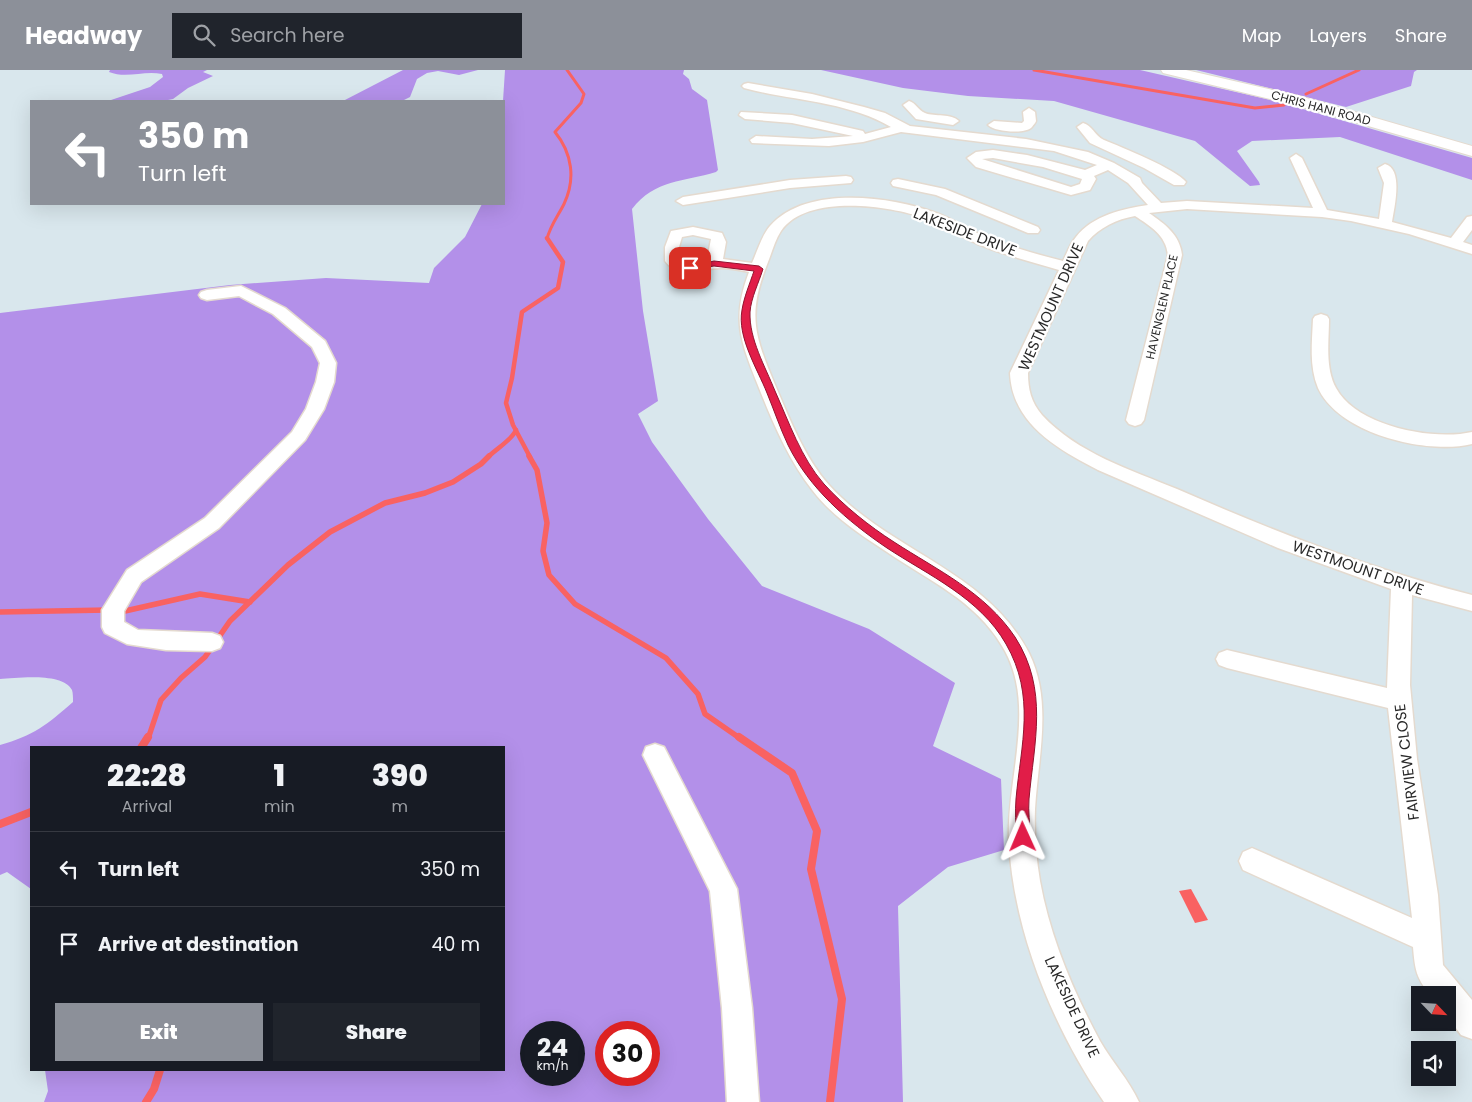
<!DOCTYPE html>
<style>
body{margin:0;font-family:Poppins,sans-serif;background:#20242c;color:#f1f3f6;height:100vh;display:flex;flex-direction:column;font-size:19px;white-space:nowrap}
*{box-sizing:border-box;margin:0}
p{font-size:16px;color:#9ea1a6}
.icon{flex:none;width:28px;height:28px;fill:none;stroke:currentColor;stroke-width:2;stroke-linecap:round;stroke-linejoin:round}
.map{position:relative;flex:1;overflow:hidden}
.side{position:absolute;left:30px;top:676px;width:475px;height:325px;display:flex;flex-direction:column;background:#171b24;border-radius:0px;box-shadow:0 5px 20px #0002}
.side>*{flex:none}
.guide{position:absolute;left:30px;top:30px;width:475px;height:105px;border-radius:0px;box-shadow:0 5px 20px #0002;background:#8c9099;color:#fff;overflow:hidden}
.needle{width:32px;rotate:115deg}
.controls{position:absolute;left:1411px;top:916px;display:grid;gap:10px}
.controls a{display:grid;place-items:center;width:45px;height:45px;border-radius:0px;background:#171b24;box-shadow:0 5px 20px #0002;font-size:25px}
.speed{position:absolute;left:520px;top:951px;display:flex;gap:10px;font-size:25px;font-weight:700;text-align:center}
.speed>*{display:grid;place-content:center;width:65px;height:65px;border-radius:50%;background:#171b24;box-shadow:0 5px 20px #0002;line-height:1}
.speed small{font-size:12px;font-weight:400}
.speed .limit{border:8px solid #d22;background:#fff;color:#111}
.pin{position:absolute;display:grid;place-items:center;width:42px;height:42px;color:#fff;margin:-21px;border-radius:10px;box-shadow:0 2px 8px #0006}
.me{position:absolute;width:55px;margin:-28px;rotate:359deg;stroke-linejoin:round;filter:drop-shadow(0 0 4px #0008)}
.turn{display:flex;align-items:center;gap:18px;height:105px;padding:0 25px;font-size:22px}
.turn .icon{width:65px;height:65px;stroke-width:2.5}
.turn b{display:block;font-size:35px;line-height:42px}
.eta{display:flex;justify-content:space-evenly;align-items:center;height:85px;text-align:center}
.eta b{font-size:30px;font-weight:800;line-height:35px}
.action{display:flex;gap:10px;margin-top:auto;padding:10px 25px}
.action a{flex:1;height:58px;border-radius:0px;background:#8c9099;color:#fff;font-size:20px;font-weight:800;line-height:58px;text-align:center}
.action a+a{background:#20242c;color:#f1f3f6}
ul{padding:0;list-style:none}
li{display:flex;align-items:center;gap:15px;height:75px;padding:0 25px;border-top:1px solid #363941}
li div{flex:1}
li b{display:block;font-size:19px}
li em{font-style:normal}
header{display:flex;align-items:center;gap:30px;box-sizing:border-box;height:70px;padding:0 25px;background:#8c9099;color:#fff}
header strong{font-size:24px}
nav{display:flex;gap:28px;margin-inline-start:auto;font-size:18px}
.search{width:350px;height:45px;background:#20242c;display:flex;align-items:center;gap:12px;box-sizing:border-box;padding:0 18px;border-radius:0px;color:#9ea1a6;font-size:19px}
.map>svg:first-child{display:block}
</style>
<header>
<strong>Headway</strong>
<div class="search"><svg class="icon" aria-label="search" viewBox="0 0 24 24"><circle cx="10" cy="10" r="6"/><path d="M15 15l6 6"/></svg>Search here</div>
<nav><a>Map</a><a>Layers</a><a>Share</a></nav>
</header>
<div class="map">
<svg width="1472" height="1032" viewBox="0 0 1472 1032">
<rect width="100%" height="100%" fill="#d9e7ed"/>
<g fill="#b390e9" fill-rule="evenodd">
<path d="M110,0H207L203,2L213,6L188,18L173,29L163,31H108L150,17L163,7L162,4C144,0 127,9 109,2Z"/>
<path d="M403,0H478L459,5L438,1L427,3L417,9L410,27L402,31H343Z"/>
<path d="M505,0H684L683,4L689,9L692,19L707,30L718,100L716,102C684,112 655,109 632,139L643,241L658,331L638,344L652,372L708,449L762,516L869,559L955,613L933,676L1001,709L1004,780L948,797L898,836L903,1032H44L48,1021L45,1000H504V678H31V819L7,802L0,805V675C33,666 48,654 73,632C73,628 73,623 72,620C63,602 17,608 0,609V243L230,215L326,208L429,213L434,198L465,167L482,134H504L503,31ZM531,962H574V1005H531ZM606,962H649V1005H606Z"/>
<path d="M821,0H1140L1275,31L1472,88V110L1340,67L1252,71L1237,81L1259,112L1260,115L1250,116L1195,71L1054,31L968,26L903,18Z"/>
<path d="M1196,0H1417L1414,2L1411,16L1346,37Z"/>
</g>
<path fill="#f96262" d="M1191,819L1208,850L1195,853L1179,821Z"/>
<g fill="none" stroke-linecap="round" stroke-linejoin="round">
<g stroke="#f96262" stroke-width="3">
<path d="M1034,0L1255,38L1284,35"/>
<path d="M1306,24L1359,0"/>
<path d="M547,169C550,156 558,146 564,134C576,109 572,83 555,62L581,33L584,24L567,0"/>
</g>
<g stroke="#f96262" stroke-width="4.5">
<path d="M488,387C496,379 513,369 516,360"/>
<path d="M530,387L513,355L506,333L512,308L522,242L558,218L563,192L547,168"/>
</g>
<g stroke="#f96262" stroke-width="5.5">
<path d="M529,386L537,400L547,453L543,481L549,505L575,534L666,588L698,624L705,644L741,669"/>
<path d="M117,540L125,541L200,524L250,532"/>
<path d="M0,542L108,540"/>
<path d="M148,669L161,630L181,608L205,587L230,551L288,495L330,462L385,433L425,423L453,412L481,394L489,386"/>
</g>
<g stroke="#f96262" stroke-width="8">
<path d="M739,667L792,703L817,761L811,799L842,929L830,1032"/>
<path d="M141,678L148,667"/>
<path d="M0,754L31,742"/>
<path d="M146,1032L154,1019L160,1000"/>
</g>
<g stroke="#e4dacf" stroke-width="3">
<g id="minor">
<path d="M748,13L812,24L864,37L885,43L910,56L1026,69L1088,82L1114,93L1140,108L1142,113L1161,133L1187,131L1313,138L1290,88L1296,84L1302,88L1327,140L1379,149L1384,113L1378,98L1385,94C1404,99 1394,138 1392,152L1451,168L1467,147L1472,146V160L1463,172L1472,175V184L1409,164L1351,151L1322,147L1187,139L1149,143C1165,154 1180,165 1182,185L1144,350L1141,354L1135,356L1129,354L1126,350L1168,185C1166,165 1150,156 1135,146C1117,149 1099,158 1088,171L1028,303C1028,319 1031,332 1042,345C1077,383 1131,400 1177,419C1273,461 1370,499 1472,525V541L1412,525L1410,615L1417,689L1438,825L1443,895L1472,930V969L1461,965L1448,947V925H1430C1416,907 1415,900 1413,877L1243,800L1239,791L1243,782L1252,778L1412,848L1388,638L1227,598L1219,595L1216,589L1219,583L1227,580L1387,618L1391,519L1278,478L1098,400C1058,379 1012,354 1010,303L1059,200C1032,192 1004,185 978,174C959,166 943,155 924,148C888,135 806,124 781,161C775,170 772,182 768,192C747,244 754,265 776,317C790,350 805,388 829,415C889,481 986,500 1029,583C1053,631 1038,688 1035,739C1034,763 1036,787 1040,811C1050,867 1073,921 1100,971C1112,992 1129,1010 1139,1032H1104C1054,959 1013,861 1009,771C1006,708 1038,634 1002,576C976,531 928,510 887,482C861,465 832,446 813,421C789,391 773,353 759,318C741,273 731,249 749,202C740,200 730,198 721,198C702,198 678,210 665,191V177L671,161L693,157L722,163L726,172L723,189L752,193C757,182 762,165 770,156C806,115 890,126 936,143C955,150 972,162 991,169C1014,178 1039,185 1063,191C1067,183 1070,174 1076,167C1093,145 1123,139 1148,135L1128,113L1108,100L1094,106L1096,109L1090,120L1071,125L976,97L967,88L976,82L993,80L1027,85L1085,100L1097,95L1054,81L901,62L863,72L829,76L752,73L750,70L756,66L812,69L853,66L792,53L745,49L739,45L741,42L792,45L863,61L865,64L891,57C847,31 793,31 744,18L742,16L744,14ZM993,88L1043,97L1082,109L1080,114L1071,117L982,89ZM693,165L711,169L707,190L687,193L679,190V177L682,167Z"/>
<path d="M909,31C916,33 918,40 925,43C935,47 951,43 959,51L953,55L916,49L903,35Z"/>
<path d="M1029,38L1035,42L1036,51C1036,52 1032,57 1031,58C1023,64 995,62 988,55L994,51L1022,53L1024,51L1023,42Z"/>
<path d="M1083,53C1092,55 1095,66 1104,70C1121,77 1176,99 1186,112L1184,115H1174L1144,98L1090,73L1077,57Z"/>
<path d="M846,106L851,107L853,110L851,113L790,118L683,135L676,131L683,127L790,110Z"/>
<path d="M898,109L945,119L1038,157L1040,160L1038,163H1028L936,125L893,116L891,113L893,110Z"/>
<path d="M241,216L285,238L325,271L336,293L334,312L324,339L305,370L219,458L141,512L124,541V552L138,560L212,563L220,566L223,572L220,578L212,581L166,580L127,574L105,563L102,557V540L127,500L205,448L292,362L306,339L316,312L320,293L312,277L273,244L239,226L207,230L201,228L199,225L201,222L207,220Z"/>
<path d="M1321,244L1327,246L1329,249C1329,271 1325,298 1336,318C1356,356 1433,371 1472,362V374C1427,385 1339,364 1318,318C1309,296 1312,272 1313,249L1315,246Z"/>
<path d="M655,674L664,677L737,819L752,938L759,1032H727L722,938L710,821L643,685L646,677Z"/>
</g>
</g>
<g stroke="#e4dacf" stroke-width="2">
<path id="secondary" d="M1161,0H1186L1303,27L1472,76V86L1299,36L1163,3Z"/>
</g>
<use href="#minor" fill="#fff" fill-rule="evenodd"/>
<use href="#secondary" fill="#fff" fill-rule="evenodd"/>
</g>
<path fill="#e11d48" stroke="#92132f" d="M714,191L759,196L763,199C759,212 751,228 750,242C749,269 765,296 775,321C789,352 801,388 824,414C844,436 869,456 894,472C937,500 985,522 1015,567C1049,620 1034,672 1029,729C1028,741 1030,754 1030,767L1028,771L1023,773L1018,771L1016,767C1016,754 1015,741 1016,729C1021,674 1036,626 1006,574C980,528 928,505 887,478C847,451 809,418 788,375C780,358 774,340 767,323C757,298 737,267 742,240C744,227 750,213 754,201L714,196L690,200L686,198Z"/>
<g text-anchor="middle" stroke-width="4.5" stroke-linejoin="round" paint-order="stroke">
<g font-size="12" fill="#292929" stroke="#fff">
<text transform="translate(1321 38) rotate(15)" y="4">CHRIS HANI ROAD</text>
<text transform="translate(1162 237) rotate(-77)" y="4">HAVENGLEN PLACE</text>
</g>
<g font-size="15" fill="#292929" stroke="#fff">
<text transform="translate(965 162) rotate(21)" y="5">LAKESIDE DRIVE</text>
<text transform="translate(1051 237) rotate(-66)" y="5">WESTMOUNT DRIVE</text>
<text transform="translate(1358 498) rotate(19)" y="5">WESTMOUNT DRIVE</text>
<text transform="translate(1407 692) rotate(-97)" y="5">FAIRVIEW CLOSE</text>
<text transform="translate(1072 937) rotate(65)" y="5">LAKESIDE DRIVE</text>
</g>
</g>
</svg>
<div class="controls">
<a><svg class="needle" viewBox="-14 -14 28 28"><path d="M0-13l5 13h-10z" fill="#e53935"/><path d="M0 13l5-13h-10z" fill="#9ea1a6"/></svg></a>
<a><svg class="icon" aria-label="sound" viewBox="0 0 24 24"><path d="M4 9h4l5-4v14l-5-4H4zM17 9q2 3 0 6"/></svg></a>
</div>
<div class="speed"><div>24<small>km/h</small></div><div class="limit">30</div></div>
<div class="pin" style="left:690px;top:198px;background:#d93025"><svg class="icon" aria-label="arrive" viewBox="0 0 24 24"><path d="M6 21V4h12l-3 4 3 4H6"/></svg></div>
<svg class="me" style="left:1023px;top:767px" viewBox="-20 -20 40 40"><path d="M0-17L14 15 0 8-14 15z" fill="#e11d48" stroke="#fff" stroke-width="4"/></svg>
<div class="guide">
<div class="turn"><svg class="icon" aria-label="left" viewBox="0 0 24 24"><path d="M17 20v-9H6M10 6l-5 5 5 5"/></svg><div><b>350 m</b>Turn left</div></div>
</div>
<section class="side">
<div class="eta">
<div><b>22:28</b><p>Arrival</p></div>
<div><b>1</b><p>min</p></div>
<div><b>390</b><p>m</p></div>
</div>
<ul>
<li><svg class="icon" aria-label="left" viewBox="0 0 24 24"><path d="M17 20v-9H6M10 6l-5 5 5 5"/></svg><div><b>Turn left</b></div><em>350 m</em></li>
<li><svg class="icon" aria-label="arrive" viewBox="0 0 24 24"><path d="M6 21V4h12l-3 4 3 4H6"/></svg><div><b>Arrive at destination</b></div><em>40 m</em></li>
</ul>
<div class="action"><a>Exit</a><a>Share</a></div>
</section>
</div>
